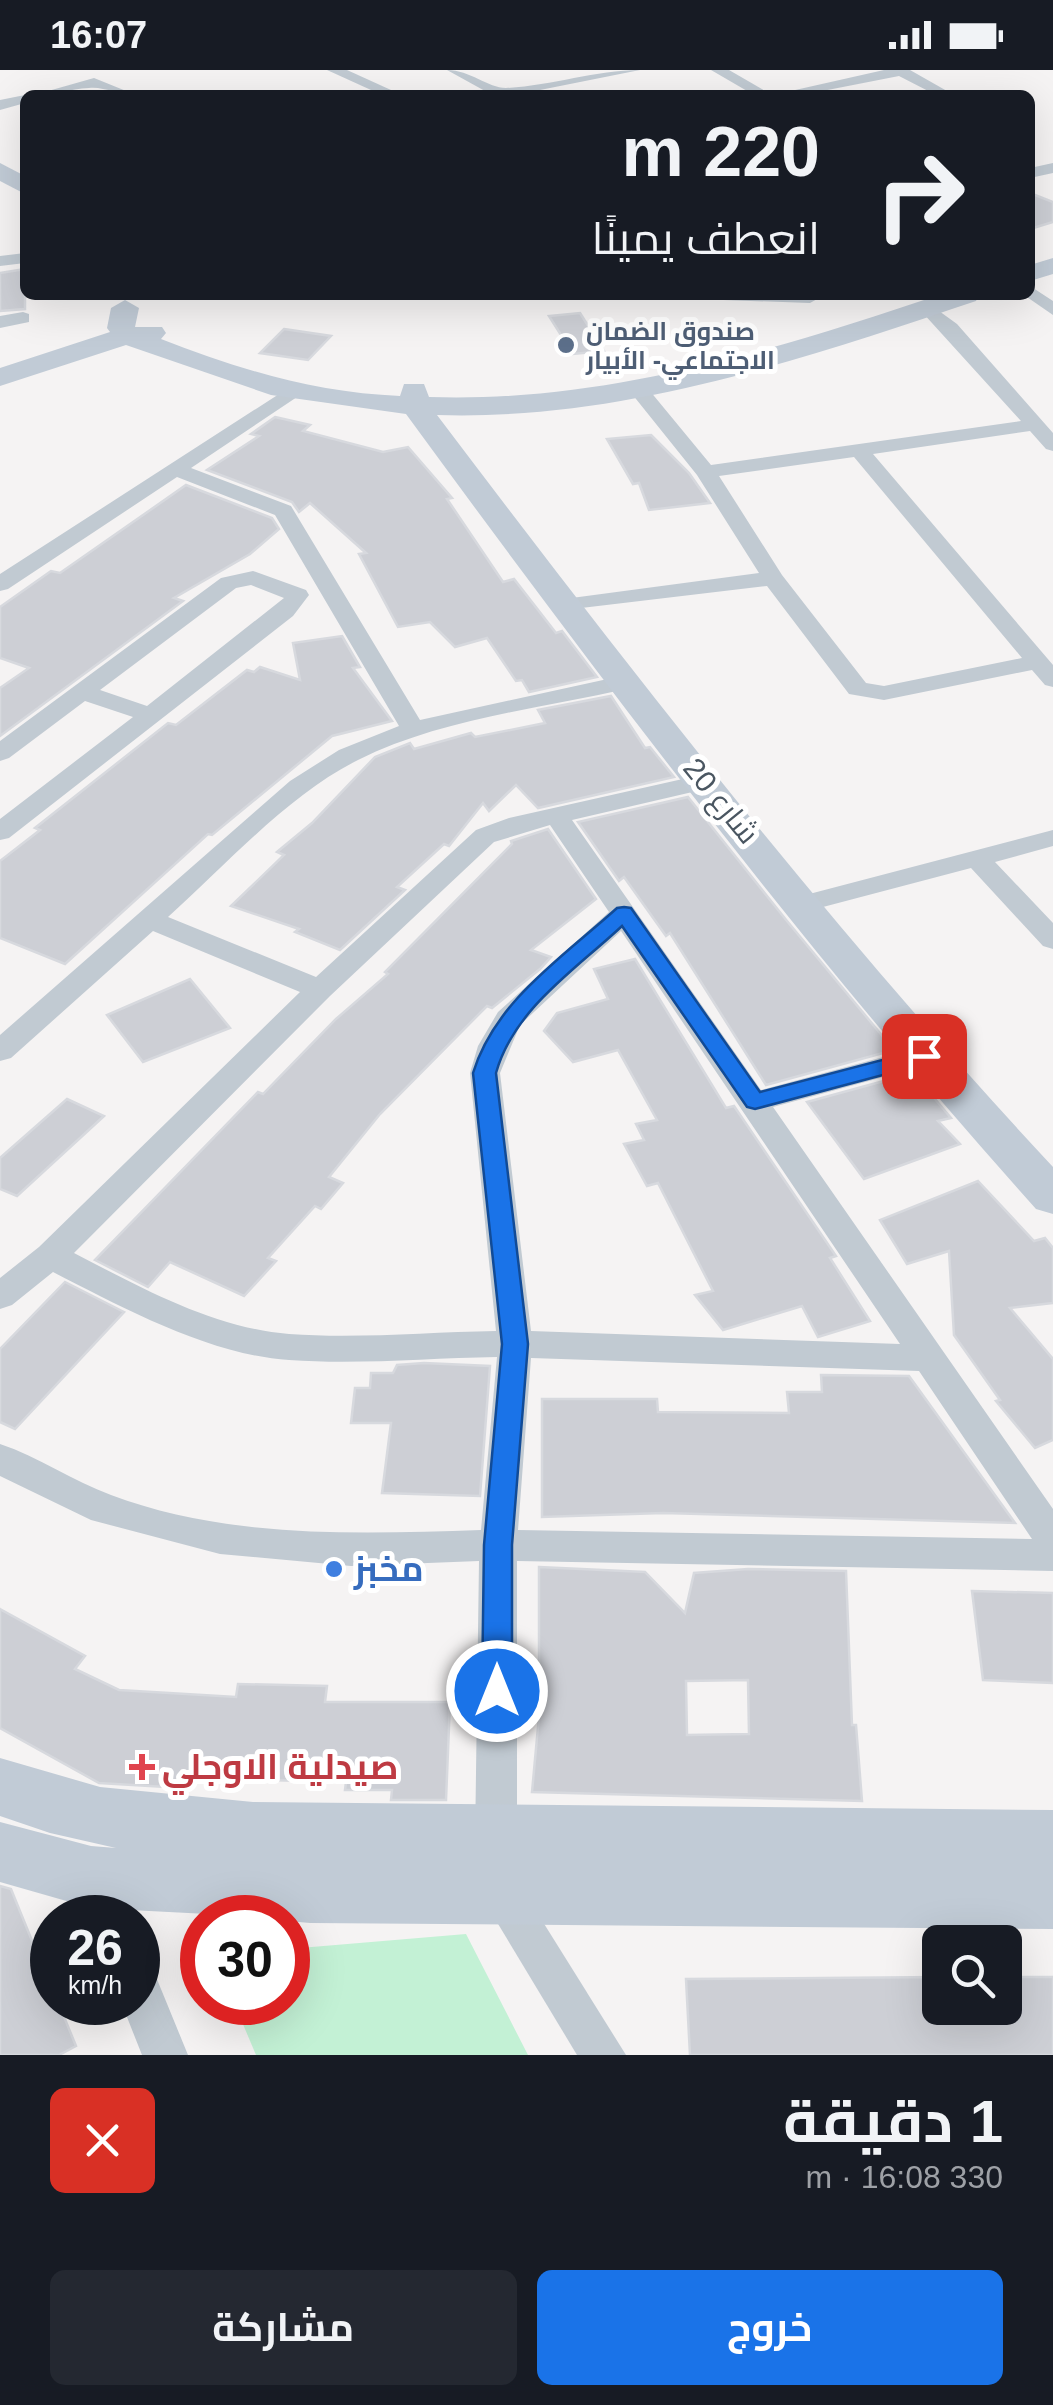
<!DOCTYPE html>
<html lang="ar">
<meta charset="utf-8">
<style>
body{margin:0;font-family:Helvetica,Cairo,sans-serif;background:#242831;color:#f1f3f6;direction:rtl;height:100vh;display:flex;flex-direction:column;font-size:38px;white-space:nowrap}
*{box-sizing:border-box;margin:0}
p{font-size:32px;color:#9ea1a6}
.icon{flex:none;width:55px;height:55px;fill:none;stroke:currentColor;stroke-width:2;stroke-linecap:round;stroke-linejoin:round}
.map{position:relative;height:1985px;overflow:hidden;direction:ltr}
.sheet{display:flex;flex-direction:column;background:#171b24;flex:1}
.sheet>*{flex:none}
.top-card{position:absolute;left:20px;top:20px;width:1015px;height:210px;border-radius:15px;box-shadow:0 10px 40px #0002;direction:rtl;background:#171b24;color:#f1f3f6;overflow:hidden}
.fabs{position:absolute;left:922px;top:1855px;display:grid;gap:20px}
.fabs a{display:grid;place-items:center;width:100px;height:100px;border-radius:15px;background:#171b24;box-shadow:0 10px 40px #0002;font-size:50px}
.speed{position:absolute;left:30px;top:1825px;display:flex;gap:20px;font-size:50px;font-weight:700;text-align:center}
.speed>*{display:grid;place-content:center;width:130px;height:130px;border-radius:50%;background:#171b24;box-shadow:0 10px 40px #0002;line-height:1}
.speed small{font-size:25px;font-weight:400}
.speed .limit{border:15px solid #d22;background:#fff;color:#111}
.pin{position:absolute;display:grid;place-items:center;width:85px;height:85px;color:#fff;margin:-42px;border-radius:20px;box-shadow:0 5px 15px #0006}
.me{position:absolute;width:110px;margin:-55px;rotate:0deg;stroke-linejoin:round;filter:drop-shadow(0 0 8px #0008)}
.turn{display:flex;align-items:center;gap:35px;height:210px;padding:0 50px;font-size:45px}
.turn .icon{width:130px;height:130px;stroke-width:2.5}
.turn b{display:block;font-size:70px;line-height:85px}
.round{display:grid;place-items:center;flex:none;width:105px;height:105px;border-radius:15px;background:#242831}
.headline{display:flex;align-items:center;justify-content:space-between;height:170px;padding:0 50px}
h1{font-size:60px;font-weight:700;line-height:75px}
.button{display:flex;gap:20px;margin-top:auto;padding:20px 50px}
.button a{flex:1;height:115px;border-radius:15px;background:#1a73e8;color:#fff;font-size:40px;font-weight:700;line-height:115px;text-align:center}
.button a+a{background:#242831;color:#f1f3f6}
.status{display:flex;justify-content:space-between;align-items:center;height:70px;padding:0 50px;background:#171b24;direction:ltr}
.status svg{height:28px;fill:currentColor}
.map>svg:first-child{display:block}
</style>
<div class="status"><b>16:07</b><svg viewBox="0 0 49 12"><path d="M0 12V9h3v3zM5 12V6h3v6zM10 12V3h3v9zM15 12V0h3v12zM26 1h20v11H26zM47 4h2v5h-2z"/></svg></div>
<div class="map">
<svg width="1053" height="1985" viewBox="0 0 1053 1985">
<rect width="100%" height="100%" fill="#f5f3f3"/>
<path fill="#c3f1d5" d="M466,1864L528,1985H256L234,1933L288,1932V1879Z"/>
<g fill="#cdcfd5" stroke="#d7d9de" stroke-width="2.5" fill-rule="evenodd">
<path d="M1030,123L1053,132V152L1030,159Z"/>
<path d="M25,199V239L0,241V203Z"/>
<path d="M580,243L604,281L573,284L549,246Z"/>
<path d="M284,259L331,266L308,290L260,283Z"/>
<path d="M275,347L310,355L303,361L383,382L408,377L452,428L447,429L503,512L514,509L556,563L562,561L597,607L529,622L522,610L516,611L487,568L455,577L430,552L398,557L359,484L366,483L310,433L299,442L292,432L207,400L259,366L251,364Z"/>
<path d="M651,365L689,403L710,433L649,440L639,413L633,414L607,369Z"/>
<path d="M186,415L272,448L279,459L250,484L174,528L183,531L0,666V618L29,598L0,588V537L51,501L60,503Z"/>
<path d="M342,566L360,597L353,598L392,651L332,666L212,765L208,764L65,894L0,868V791L40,760L35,758L168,653L176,655L247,600L254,602L260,597L300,610L293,573Z"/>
<path d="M611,626L645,678L650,677L674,707L538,738L516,715L489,741L483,733L449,776L444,774L397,817L405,820L340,880L295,862L299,859L231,836L284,785L277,782L312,753L375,687L410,673L414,679L471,663L475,667L545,653L538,640Z"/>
<path d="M688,727L787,851L894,980L766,1015L670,863L666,866L624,807L619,811L578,752Z"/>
<path d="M548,759L596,829L531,880L551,887L540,899L492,938L487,936L380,1044L329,1107L343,1113L321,1139L315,1136L268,1188L276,1191L244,1226L170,1192L148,1217L95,1190L258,1022L263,1024L336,949L388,904L385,902L512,774L511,771Z"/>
<path d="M635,889L726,1038L734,1036L836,1186L830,1188L870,1251L818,1267L802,1236L723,1260L695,1225L713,1221L658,1113L647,1116L624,1074L644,1070L636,1054L657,1050L618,980L573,992L544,961L557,943L608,929L594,899Z"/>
<path d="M190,909L230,958L143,992L107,945Z"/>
<path d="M913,1003L951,1048L938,1051L960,1074L864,1109L807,1032Z"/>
<path d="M67,1029L104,1046L17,1126L0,1119V1088Z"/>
<path d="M978,1111L1034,1171L1045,1168L1053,1178V1233L1010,1238L1053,1289V1370L1035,1378L996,1331L1000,1330L954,1265L949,1181L907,1194L880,1150Z"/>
<path d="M65,1212L124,1242L15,1359L0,1352V1279Z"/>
<path d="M424,1293L490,1296L480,1426L382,1423L391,1353H351L355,1318H370L371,1303H393L397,1295Z"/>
<path d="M821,1305L909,1306L1015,1453L663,1443L542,1447V1329H657L658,1342L789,1343L787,1322H822Z"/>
<path d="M539,1497L645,1502L685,1543L694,1503L748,1499L846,1501L852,1655H856L862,1731L532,1722L539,1646ZM748,1610L749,1664L687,1665L686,1611Z"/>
<path d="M972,1521L1053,1523V1613L983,1610Z"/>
<path d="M0,1539L85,1586L75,1599L119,1620L236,1627L238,1614L327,1616L325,1632H450L446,1730H391L392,1720H345L346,1712L184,1708L182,1718L99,1713L0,1658Z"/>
<path d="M0,1816L11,1819L52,1920V1932H58L76,1976L59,1985H0Z"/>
<path d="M940,1907V1938H1005V1907H1053V1985H690L686,1909Z"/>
</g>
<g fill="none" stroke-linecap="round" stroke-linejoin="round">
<g fill="#c1cad2" fill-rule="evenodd">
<path d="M327,0H347L402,25H382Z"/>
<path d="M447,0C470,0 488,18 506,18C551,16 595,0 640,0L515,25H482L485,21Z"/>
<path d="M711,0H729L772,25H754Z"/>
<path d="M884,0H910L954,25H936L899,6L802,25H773Z"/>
<path d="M94,8L136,25C120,25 102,16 89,18C70,19 53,25 34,25Z"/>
<path d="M25,25V33L0,40V30Z"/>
<path d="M1053,93V103L1030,108V98Z"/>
<path d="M25,183V193L0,196V186Z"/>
<path d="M1030,216L1053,231V245L1024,225H1030Z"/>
<path d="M714,225H817L819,228L810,233L723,230Z"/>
<path d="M928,233L957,254L1053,363V381L1046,379L1030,361L873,384L1053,595V617L1045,615L1032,600L884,630L849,624L767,516L556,541L553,536L556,531L564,529L759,503L697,405L628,319L631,315H645L711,395L1021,351L922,242L919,238ZM854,387L1022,588L884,616L866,613L782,505L719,406Z"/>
<path d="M23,242L29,244V252L0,258V246Z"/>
<path d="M293,315L303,321L300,325L191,398L291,436L420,650L626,605L638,612L626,619C538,639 440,649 358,690C289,724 226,795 168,847L316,907L476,760L509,748L705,704L714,707L718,712L714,717L572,750L761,1020L924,976L935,979L939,986L935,993L773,1037L1053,1439V1501L517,1491V1773L511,1787L496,1793L481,1787L475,1773L479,1491L351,1496L220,1484L91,1450L0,1406V1374C39,1387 73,1411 111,1425C228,1469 358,1464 481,1460L497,1287C428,1288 357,1295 289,1290C210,1285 123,1238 53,1202L12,1235L0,1239V1208L39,1177L300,922L153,861L11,988L0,991V965L290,711L339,680L399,656L275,445L177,407L8,519L0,521V504ZM550,755L609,842L498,942L478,976L470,1003L496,1261C428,1262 357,1269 289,1264C213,1258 140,1217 74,1183L330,926L494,772ZM621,861L900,1274L531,1261L500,1003L520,955ZM531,1288L919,1301L1032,1469L518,1460Z"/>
<path d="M253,501L306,520L309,525L293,546L9,768L0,770V749L133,647L85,631L9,688L0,691V671L221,508ZM251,515L284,528L147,636L100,620L236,518Z"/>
<path d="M1053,760V776L995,792L1053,853V879L1043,876L971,798L804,842L790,834L794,828Z"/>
<path d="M498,1798L513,1804L626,1985H577L477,1819L483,1804Z"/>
<path d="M138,1896L154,1902L188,1985H142L121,1932H138Z"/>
</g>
<g fill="#c1cbd6" fill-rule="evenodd">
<path d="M0,93L25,106V124L0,111Z"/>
<path d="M1053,188V204L1030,211V195Z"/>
<path d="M939,225H979L976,231C804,289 621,351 437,345C632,603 832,860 1053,1097V1144L1036,1139C810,887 605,616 406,344L271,325L126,275L0,316V298L110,262L107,258L111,238L125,230L139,238L135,257H162L166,263L161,269C238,299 316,323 400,326L404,314H424L429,327C604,333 775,280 939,225Z"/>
<path d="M0,1688L100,1717L253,1732L1053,1740V1859L310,1853L288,1851V1848L91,1838L0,1812V1752L91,1776L116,1778L50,1763L0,1746Z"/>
</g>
</g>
<path fill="#1a73e8" stroke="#114b97" stroke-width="2.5" d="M624,837L631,838L760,1022L924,979L936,986L932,992L755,1039L747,1037L622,856C575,900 514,939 496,1003L528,1274L512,1475V1621L507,1631L497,1635L486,1631L482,1621L484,1475L502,1274L473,1003C495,931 563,887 617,838Z"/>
<circle fill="#5c6f8a" stroke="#fff" stroke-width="4" cx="566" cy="275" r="10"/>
<circle fill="#3f7fe0" stroke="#fff" stroke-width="4" cx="334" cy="1499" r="10"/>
<path fill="#e0444e" stroke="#fff" stroke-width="4" d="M137 1682h10v10h10v10h-10v10h-10v-10h-10v-10h10z"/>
<g text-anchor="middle" stroke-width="10" stroke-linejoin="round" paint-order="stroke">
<g font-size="25" font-weight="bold" fill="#4e5e75" stroke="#fff" text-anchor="start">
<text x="586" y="270">صندوق الضمان<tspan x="586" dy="29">الاجتماعي- الأبيار</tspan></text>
</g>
<g font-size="30" fill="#4a5661" stroke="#fff">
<text transform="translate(721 731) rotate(51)" y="10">شارع 20</text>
</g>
<g font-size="35" font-weight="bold" fill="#366cbe" stroke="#fff" text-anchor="start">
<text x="354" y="1511">مخبز</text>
</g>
<g font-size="35" font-weight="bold" fill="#be3a42" stroke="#fff" text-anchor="start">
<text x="162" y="1709">صيدلية الاوجلي</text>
</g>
</g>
</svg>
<div class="fabs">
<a><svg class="icon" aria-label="search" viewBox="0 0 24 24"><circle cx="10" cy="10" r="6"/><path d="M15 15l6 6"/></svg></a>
</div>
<div class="speed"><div>26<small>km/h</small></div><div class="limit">30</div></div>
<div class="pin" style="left:924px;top:986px;background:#d93025"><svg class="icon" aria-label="arrive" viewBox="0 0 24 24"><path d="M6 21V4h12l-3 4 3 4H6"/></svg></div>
<svg class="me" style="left:497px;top:1621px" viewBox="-20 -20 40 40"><circle r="17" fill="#1a73e8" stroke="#fff" stroke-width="3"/><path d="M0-11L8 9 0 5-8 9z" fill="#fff"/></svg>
<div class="top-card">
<div class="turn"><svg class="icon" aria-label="right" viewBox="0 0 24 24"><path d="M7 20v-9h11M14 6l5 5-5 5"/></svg><div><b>220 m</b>انعطف يمينًا</div></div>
</div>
</div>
<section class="sheet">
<div class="headline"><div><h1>1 دقيقة</h1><p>330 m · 16:08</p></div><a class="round" style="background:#d93025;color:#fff"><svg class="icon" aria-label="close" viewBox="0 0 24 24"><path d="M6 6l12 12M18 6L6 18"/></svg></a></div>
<div class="button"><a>خروج</a><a>مشاركة</a></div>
</section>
